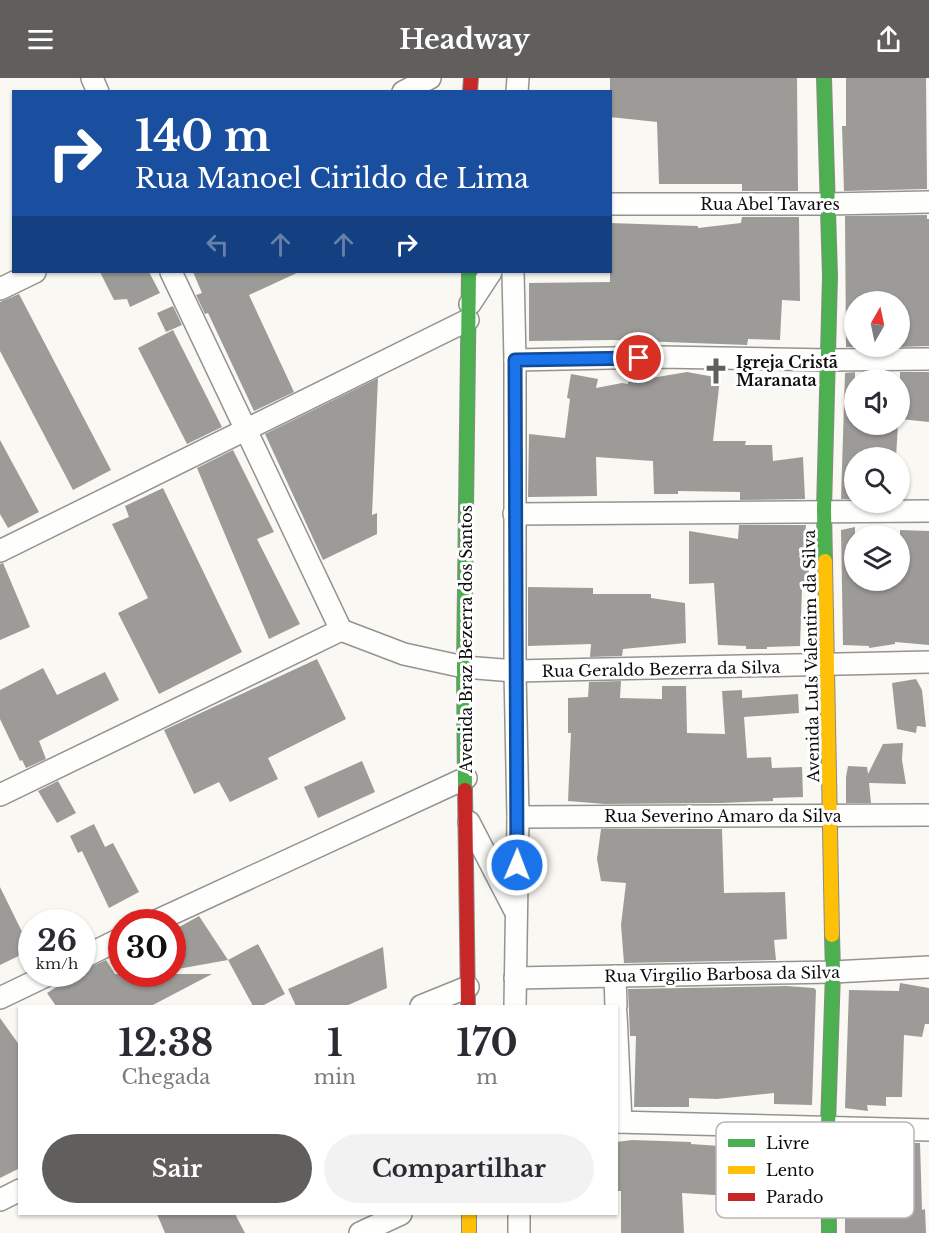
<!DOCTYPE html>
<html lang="pt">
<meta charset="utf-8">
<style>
body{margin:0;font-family:"Libre Baskerville",serif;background:#f2f2f3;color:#2b2b33;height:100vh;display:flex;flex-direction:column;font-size:22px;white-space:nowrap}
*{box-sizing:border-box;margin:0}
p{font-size:20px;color:#7c7c81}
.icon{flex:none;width:33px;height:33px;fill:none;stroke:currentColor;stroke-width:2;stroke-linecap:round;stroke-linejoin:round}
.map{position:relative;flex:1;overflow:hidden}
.drawer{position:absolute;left:18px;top:927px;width:600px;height:210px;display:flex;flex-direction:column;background:#fff;border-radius:0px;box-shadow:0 2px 4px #0004}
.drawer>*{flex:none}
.guide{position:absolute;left:12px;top:12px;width:600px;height:183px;border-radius:0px;box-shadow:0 2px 4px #0004;background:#1a4fa0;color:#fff;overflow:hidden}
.needle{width:39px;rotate:9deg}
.buttons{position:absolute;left:844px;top:213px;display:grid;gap:12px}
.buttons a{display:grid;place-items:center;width:66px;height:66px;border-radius:50%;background:#fff;box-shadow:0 2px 4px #0004;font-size:30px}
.speed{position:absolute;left:18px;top:831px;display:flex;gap:12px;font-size:30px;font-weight:700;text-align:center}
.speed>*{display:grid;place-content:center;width:78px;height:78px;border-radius:50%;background:#fff;box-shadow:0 2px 4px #0004;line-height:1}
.speed small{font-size:15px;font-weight:400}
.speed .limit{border:9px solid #d22;background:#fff;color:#111}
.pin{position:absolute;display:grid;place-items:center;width:51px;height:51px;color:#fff;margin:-26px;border:3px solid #fff;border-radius:50%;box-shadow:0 2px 6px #0007}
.me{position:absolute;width:66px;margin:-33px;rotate:1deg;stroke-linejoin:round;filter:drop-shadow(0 0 4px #0008)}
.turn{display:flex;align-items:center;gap:21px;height:126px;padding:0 24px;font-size:27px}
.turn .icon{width:78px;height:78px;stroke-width:2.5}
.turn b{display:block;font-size:42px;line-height:51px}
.lanes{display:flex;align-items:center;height:57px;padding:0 24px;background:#0003;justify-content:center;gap:30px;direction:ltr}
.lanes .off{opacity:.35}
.eta{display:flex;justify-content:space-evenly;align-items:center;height:102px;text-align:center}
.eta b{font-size:36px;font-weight:700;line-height:42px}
.primary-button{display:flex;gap:12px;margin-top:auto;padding:12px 24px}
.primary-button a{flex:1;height:69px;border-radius:36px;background:#605f5d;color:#fff;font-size:24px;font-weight:700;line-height:69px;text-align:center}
.primary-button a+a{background:#f2f2f3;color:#2b2b33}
header{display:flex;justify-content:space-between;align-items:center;height:78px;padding:0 24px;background:#605f5d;color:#fff;font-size:27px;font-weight:700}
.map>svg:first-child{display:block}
</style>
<header><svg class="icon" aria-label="menu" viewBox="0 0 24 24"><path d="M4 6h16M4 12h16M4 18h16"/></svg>Headway<svg class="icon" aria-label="share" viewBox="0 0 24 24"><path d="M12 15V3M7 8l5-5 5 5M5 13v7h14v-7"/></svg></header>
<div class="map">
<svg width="929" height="1155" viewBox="0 0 929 1155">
<rect width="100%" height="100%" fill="#faf8f2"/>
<g fill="#9d9b98">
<path d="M610,0H797L798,113H742V106H659L657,44L610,39Z"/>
<path d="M846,0H926L927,111L844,113L842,48H846Z"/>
<path d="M927,137V141H929V268L900,269V224H855V269H846L845,138Z"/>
<path d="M742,139H799L800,223L782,222L780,262L748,261L747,267L613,262L529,263V205L610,204V145L698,148V150L741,145Z"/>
<path d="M100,194H149L160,215L130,229L127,221L114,222Z"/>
<path d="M193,194H299L249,217L294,314L254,333L208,235L205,236L196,217L202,215Z"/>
<path d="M19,216L111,392L73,412L0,273V224Z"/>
<path d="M173,228L182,247L166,254L157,235Z"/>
<path d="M173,252L222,349L187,366L138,270Z"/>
<path d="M687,294L720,300L713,363H746L745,367H772L773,383L803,379L805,421L740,422V414L678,413V416H654L653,383L596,379L597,418L528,419L529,356L565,360L570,321L567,320L571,296L598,301L596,310L622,305L628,306V304Z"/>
<path d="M855,294V346H898L896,380H855V421H841L845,295Z"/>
<path d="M900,294H929V344L900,341Z"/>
<path d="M378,300L372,437L377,435V456L323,482L265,356Z"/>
<path d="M0,362L39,434L8,450L0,436Z"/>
<path d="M233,372L274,454L257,461L300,546L269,561L197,390Z"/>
<path d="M163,410L242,574L159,616L118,535L148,520L112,446L129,439L125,428Z"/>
<path d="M739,447H806L805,458H808L809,511L802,510L800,568L767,569V571H746V568L718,567L714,505L689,506V453L738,461Z"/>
<path d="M855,449V502H900V452L929,453V567L895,564V566L869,570V568L843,567L841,452Z"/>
<path d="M3,485L30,549L0,562V486Z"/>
<path d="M528,509L593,510V516H651V520L685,525L686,565L623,571L622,578L590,579L591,566L528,568Z"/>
<path d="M317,581L346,641L268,680L278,701L230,724L219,704L194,716L164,652Z"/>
<path d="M43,590L57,617L105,594L119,622L39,663L46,681L26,690L22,682L20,683L0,641V612Z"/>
<path d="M916,601L922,612L926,649L917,648L916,655L897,651L892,605Z"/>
<path d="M621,603L620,620L662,621V608H686L687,655L725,656L722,613L742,612V620L798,616L799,635L744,639L747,680L771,679L772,690L802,689L803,719L773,720V723L721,725L605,726L568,723L571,655H568V620L588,619L589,604Z"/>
<path d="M903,665L902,682L906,706L869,705L871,725H846V699L848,688L867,689L868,696L883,666Z"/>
<path d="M362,683L375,714L318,740L304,709Z"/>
<path d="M58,703L76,735L57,745L38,713Z"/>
<path d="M94,746L105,769L113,765L139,814L109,830L82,773L78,775L70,758Z"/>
<path d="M601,751H722L724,815L785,814L787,861L774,862L776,882L624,885L621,847L626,805L601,803L597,781Z"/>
<path d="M0,809L31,872L0,887Z"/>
<path d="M199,838L228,882L172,892V853Z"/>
<path d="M258,866L285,916L262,928H253L228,882Z"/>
<path d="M383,869L387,910L346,928H296L288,911Z"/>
<path d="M106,882L115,896H212L151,928H56L47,915L77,896H82V893Z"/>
<path d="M900,905L929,910V946H925L922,959L904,957L902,1019H886V1028L867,1027L868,1033L845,1030L849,912L899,913Z"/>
<path d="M786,908L814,910L816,912L812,1027L774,1026V1015L717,1021L689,1020V1029H634L636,958H630L628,911Z"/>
<path d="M0,940L20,968V1090L0,1100Z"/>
<path d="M632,1062L691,1064V1066L748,1070L746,1119L682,1115L684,1155H621V1113H616V1064Z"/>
<path d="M897,1065H920L922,1132L925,1131L926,1155H845V1112H881L882,1109L903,1111Z"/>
<path d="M157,1136H235L245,1155H165Z"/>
</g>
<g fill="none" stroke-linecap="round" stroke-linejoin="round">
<g stroke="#949390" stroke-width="24">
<g id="street">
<path d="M92,0L98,14"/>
<path d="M403,14L430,0"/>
<path d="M517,14L518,0"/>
<path d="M610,126H827L929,124"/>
<path d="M171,194L341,552L404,576L464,589L515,593L929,584"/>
<path d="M513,194L515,282V593L518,739L515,928"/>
<path d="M0,211L35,194"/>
<path d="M470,226L491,194"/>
<path d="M515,282L659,279L829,282L929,281"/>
<path d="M514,436L929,433"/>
<path d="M0,473L468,242"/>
<path d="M0,717L341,552"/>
<path d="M518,739L929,737"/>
<path d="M469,744L514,831"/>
<path d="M154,844L466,700"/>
<path d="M82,880L122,860"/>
<path d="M615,898L616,928"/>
<path d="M515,900L833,894L929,889"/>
<path d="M0,920L50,896"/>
<path d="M421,928L468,909"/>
<path d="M616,936L621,1044"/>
<path d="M616,1044L929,1052"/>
<path d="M0,1122L20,1112"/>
<path d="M519,1136V1155"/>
<path d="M360,1155L401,1136"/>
</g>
</g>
<g stroke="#8a8987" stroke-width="16">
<g id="fast">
<path d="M824,0L830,198L824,432L825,483"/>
<path d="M465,712L464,589L469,194"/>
<path d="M829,1155L828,1048L833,894L832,857"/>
</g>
</g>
<g stroke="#8a8987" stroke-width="16">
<g id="slow">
<path d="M825,483L832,857"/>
<path d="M469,1136V1155"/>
</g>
</g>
<g stroke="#8a8987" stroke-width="16">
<g id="jam">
<path d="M470,14L471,0"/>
<path d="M465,712L468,928"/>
</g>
</g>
<use href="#street" stroke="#fefefd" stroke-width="21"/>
<use href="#fast" stroke="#4caf50" stroke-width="14"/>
<use href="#slow" stroke="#ffc107" stroke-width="14"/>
<use href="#jam" stroke="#c62828" stroke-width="14"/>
</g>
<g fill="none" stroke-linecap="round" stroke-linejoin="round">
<g stroke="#114b97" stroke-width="15">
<path id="route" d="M517,787L515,282L639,280"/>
</g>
<use href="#route" stroke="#1a73e8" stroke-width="10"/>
</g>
<defs>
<g id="church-bare" transform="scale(2.07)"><path d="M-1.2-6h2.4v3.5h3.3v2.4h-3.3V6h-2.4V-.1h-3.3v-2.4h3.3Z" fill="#605f5d" stroke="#fff" stroke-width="2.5" paint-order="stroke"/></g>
</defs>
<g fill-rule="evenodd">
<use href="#church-bare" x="716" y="293"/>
</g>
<g text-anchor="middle" stroke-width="6" stroke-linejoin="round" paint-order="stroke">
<g font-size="16" fill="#0d0d0d" stroke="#fff">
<text x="770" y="132">Rua Abel Tavares</text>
<text transform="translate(466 561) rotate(-90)" y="6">Avenida Braz Bezerra dos Santos</text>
<text transform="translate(811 578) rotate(-91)" y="6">Avenida LuIs Valentim da Silva</text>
<text transform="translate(661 591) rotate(-1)" y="6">Rua Geraldo Bezerra da Silva</text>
<text x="723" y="744">Rua Severino Amaro da Silva</text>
<text transform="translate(722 896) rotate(-1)" y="6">Rua Virgilio Barbosa da Silva</text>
</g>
<g font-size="16" font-weight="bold" fill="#0d0d0d" stroke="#fff" text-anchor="start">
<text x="736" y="290">Igreja Cristã<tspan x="736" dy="18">Maranata</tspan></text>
</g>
</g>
<rect x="716" y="1044" width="198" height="96" rx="9" fill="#fff" stroke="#b6b6b6" stroke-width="1.5"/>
<rect x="728" y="1061" width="27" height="8" fill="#4caf50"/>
<rect x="728" y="1088" width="27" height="8" fill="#ffc107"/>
<rect x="728" y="1115" width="27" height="8" fill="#c62828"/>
<g font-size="16" fill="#0d0d0d">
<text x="766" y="1071">Livre</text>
<text x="766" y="1098">Lento</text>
<text x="766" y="1125">Parado</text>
</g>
</svg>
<div class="buttons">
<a><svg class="needle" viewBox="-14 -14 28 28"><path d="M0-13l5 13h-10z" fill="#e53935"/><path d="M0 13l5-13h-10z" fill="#7c7c81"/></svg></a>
<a><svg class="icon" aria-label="sound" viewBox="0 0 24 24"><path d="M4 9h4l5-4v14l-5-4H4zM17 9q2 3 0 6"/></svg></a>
<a><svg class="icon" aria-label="search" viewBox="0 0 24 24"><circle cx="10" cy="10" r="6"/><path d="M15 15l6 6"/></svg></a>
<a><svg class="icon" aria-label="layers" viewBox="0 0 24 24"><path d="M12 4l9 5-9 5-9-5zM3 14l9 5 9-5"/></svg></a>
</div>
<div class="speed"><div>26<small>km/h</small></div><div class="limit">30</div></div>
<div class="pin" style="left:639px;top:280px;background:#d93025"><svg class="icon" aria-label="arrive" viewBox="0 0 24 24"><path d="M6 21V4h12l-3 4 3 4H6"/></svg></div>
<svg class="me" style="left:517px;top:787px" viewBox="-20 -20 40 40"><circle r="17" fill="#1a73e8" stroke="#fff" stroke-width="3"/><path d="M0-11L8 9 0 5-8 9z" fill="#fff"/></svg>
<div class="guide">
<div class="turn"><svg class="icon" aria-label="right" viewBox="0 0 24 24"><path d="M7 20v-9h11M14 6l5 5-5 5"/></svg><div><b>140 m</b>Rua Manoel Cirildo de Lima</div></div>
<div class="lanes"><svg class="icon off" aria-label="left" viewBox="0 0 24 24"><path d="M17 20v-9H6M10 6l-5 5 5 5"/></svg><svg class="icon off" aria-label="ahead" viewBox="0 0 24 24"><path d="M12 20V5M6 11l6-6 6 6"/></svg><svg class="icon off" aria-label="ahead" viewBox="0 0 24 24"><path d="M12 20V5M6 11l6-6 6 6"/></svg><svg class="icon" aria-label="right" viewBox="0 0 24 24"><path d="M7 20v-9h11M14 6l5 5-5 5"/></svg></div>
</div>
<section class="drawer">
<div class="eta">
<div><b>12:38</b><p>Chegada</p></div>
<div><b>1</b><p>min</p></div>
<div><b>170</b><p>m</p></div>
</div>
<div class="primary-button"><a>Sair</a><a>Compartilhar</a></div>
</section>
</div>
